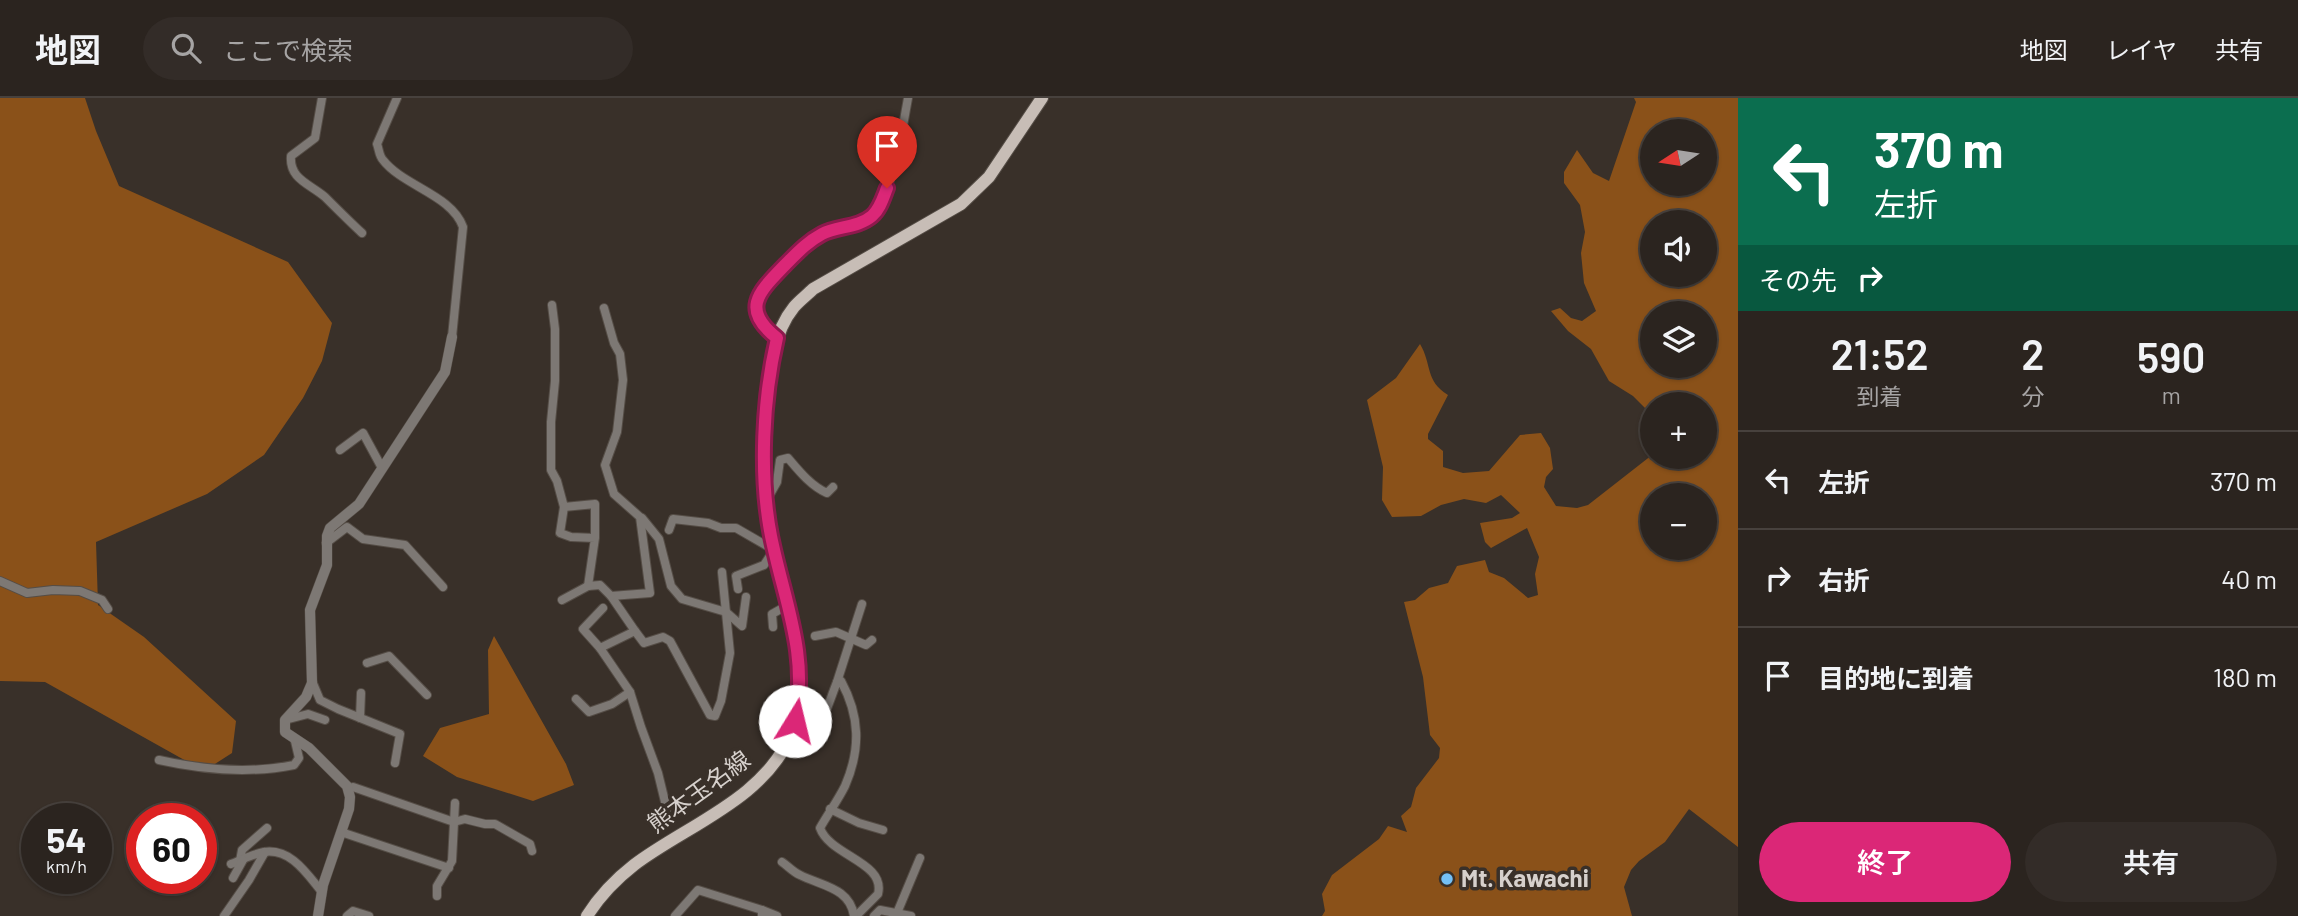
<!DOCTYPE html>
<html lang="ja">
<meta charset="utf-8">
<style>
body{margin:0;font-family:Barlow,"Noto Sans JP",sans-serif;background:#332c28;color:#f1f3f6;height:100vh;display:flex;flex-direction:column;font-size:26px;white-space:nowrap}
*{box-sizing:border-box;margin:0}
p{font-size:23px;color:#a6a4a4}
.icon{flex:none;width:38px;height:38px;fill:none;stroke:currentColor;stroke-width:2;stroke-linecap:round;stroke-linejoin:round}
.map{position:relative;flex:1;overflow:hidden}
.side{display:flex;flex-direction:column;background:#2b241f;width:560px}
.side>*{flex:none}
.guide{background:#0b6e4f;color:#fff;overflow:hidden}
.needle{width:46px;rotate:258deg}
.fabs{position:absolute;left:1640px;top:21px;display:grid;gap:14px}
.fabs a{display:grid;place-items:center;width:77px;height:77px;border-radius:50%;background:#2b241f;box-shadow:0 2px 5px #0004,0 0 0 2px #47413d;font-size:35px}
.speed{position:absolute;left:21px;top:705px;display:flex;gap:14px;font-size:35px;font-weight:700;text-align:center}
.speed>*{display:grid;place-content:center;width:91px;height:91px;border-radius:50%;background:#2b241f;box-shadow:0 2px 5px #0004,0 0 0 2px #47413d;line-height:1}
.speed small{font-size:18px;font-weight:400}
.speed .limit{border:10px solid #d22;background:#fff;color:#111}
.pin{position:absolute;display:grid;place-items:center;width:60px;height:60px;color:#fff;margin:-72px -30px;border-radius:50% 50% 50% 0;rotate:-45deg;box-shadow:0 0 7px #0007}
.pin .icon{rotate:45deg}
.me{position:absolute;width:77px;margin:-38px;rotate:9deg;stroke-linejoin:round;filter:drop-shadow(0 0 5px #0008)}
.turn{display:flex;align-items:center;gap:24px;height:147px;padding:0 21px;font-size:32px}
.turn .icon{width:91px;height:91px;stroke-width:2.5}
.turn b{display:block;font-size:49px;line-height:60px}
.then{display:flex;align-items:center;height:66px;padding:0 21px;background:#0003;gap:14px;font-size:26px}
.eta{display:flex;justify-content:space-evenly;align-items:center;height:119px;text-align:center}
.eta b{font-size:42px;font-weight:600;line-height:49px}
.action{display:flex;gap:14px;margin-top:auto;padding:14px 21px}
.action a{flex:1;height:80px;border-radius:42px;background:#db2777;color:#fff;font-size:28px;font-weight:600;line-height:80px;text-align:center}
.action a+a{background:#332c28;color:#f1f3f6}
ul{padding:0;list-style:none}
li{display:flex;align-items:center;gap:21px;height:98px;padding:0 21px;border-top:2px solid #47413d}
li div{flex:1}
li b{display:block;font-size:26px}
li em{font-style:normal}
header{display:flex;align-items:center;gap:42px;box-sizing:border-box;height:98px;padding:0 35px;background:#2b241f;border-bottom:2px solid #47413d}
header strong{font-size:33px}
nav{display:flex;gap:38px;margin-inline-start:auto;font-size:24px}
.search{width:490px;height:63px;background:#332c28;display:flex;align-items:center;gap:18px;box-sizing:border-box;padding:0 24px;border-radius:38px;color:#a6a4a4;font-size:26px}
main{display:flex;flex:1;min-height:0}
.map>svg:first-child{display:block}
</style>
<header>
<strong>地図</strong>
<div class="search"><svg class="icon" aria-label="search" viewBox="0 0 24 24"><circle cx="10" cy="10" r="6"/><path d="M15 15l6 6"/></svg>ここで検索</div>
<nav><a>地図</a><a>レイヤ</a><a>共有</a></nav>
</header>
<main>
<div class="map">
<svg width="1738" height="818" viewBox="0 0 1738 818">
<rect width="100%" height="100%" fill="#393029"/>
<g fill="#8a5119" fill-rule="evenodd">
<path d="M0,0H85L96,33L119,88L288,164L332,225L322,263L303,300L264,357L207,396L96,444L98,507L144,539L236,623L232,655L204,673L45,584L0,583Z"/>
<path d="M1634,0H1738V749L1689,711L1665,744L1639,763L1631,772L1624,789L1632,818H1322L1325,813L1322,796L1332,777L1379,741L1388,728L1407,734L1401,718L1411,709L1416,690L1439,660L1440,650L1430,637L1423,579L1404,504L1415,502L1429,490L1448,485L1457,468L1485,462L1489,474L1504,480L1528,500L1538,497L1535,476L1539,459L1527,430L1491,450L1485,444L1480,425L1512,420L1520,415L1501,397L1486,405L1464,401L1441,407L1421,418L1392,419L1382,402L1383,369L1367,302L1396,280L1420,246C1432,266 1425,283 1448,297L1428,336V341L1443,353V369L1463,375L1489,373L1520,337L1541,335L1550,350L1553,371L1546,379L1544,389L1556,408L1577,410L1588,407L1652,357L1704,359V306H1652V317L1633,298L1609,283L1591,251L1568,233L1551,213L1560,210L1571,220L1582,223L1596,213L1584,185L1581,155L1585,134L1580,107L1564,85V74L1577,52L1593,75L1609,83L1636,4ZM1652,33H1704V86H1652ZM1652,124H1704V177H1652ZM1652,215H1704V268H1652ZM1652,397H1704V450H1652Z"/>
<path d="M494,538L566,666L574,687L533,703L457,679L423,658L440,630L489,616L488,552Z"/>
</g>
<g fill="none" stroke-linecap="round" stroke-linejoin="round">
<g stroke="#554d46" stroke-width="10">
<g id="minor">
<path d="M322,0L315,40L291,58C289,81 310,86 325,99C337,111 349,123 362,135"/>
<path d="M397,0L377,46C379,51 379,58 383,62C403,88 452,97 463,129L452,239"/>
<path d="M552,207L555,231V283L551,324V372L557,383L564,409"/>
<path d="M604,210L614,245L620,256L623,282L617,334L605,367L614,396L640,419L650,495L611,498L635,533"/>
<path d="M777,240C743,213 756,197 781,171C794,158 806,145 822,136C839,127 863,130 876,114C891,95 904,25 908,0"/>
<path d="M340,352L363,335L382,370"/>
<path d="M765,405L777,384L780,362L788,360C799,373 811,388 827,395L833,389"/>
<path d="M642,420L659,441L671,488L682,501L726,514L742,528L746,499"/>
<path d="M669,432L673,421L708,425L721,430H736L774,452L764,467L736,478L738,491"/>
<path d="M326,445L347,429L363,441L405,447L443,489"/>
<path d="M0,483L27,495L53,492L80,493L102,502L108,511"/>
<path d="M588,488L595,440L571,439L560,435L564,409L595,406V440"/>
<path d="M562,502L588,488L600,487L611,498"/>
<path d="M603,510L583,531L600,550L630,594L641,629L658,675L667,712"/>
<path d="M773,529L772,516L788,507"/>
<path d="M815,538L836,534L866,547L872,542"/>
<path d="M600,550L635,533L644,545L663,539L670,543L710,617L715,618L721,603L730,555L722,474"/>
<path d="M367,565L389,558L427,597"/>
<path d="M312,583L320,602L338,611L400,636L395,665"/>
<path d="M837,584L862,506"/>
<path d="M800,592L820,624"/>
<path d="M576,601L589,614L612,606L630,594"/>
<path d="M360,620L361,595"/>
<path d="M285,622L308,616L325,622"/>
<path d="M782,652C789,655 795,659 803,654C817,644 830,601 837,584L841,583C860,618 861,651 845,688C838,702 828,716 820,730C830,758 886,764 878,796L856,818"/>
<path d="M159,662C204,672 249,676 294,667L299,660L295,643"/>
<path d="M348,692L353,689L454,724L465,721L485,726H495L530,746L532,753"/>
<path d="M830,711L859,725L883,732"/>
<path d="M341,734L449,770"/>
<path d="M240,763L242,752L267,730"/>
<path d="M782,764C788,768 793,774 800,777C822,788 850,790 854,818"/>
<path d="M231,766C241,762 253,756 264,754C291,750 307,776 322,794"/>
<path d="M233,780L243,762"/>
<path d="M437,798V788L452,763L455,705"/>
<path d="M897,815L920,760"/>
<path d="M224,818L249,782L265,754"/>
<path d="M347,818L353,813L369,818"/>
<path d="M675,818L698,792L762,812"/>
<path d="M762,818V812L777,818"/>
<path d="M874,818L880,812L911,818"/>
</g>
</g>
<g stroke="#554d46" stroke-width="11">
<path id="tertiary" d="M318,818L323,787L349,711L350,699L347,688L309,650L285,634V622L306,599L312,585L310,512L327,467V438L330,430L359,406L445,274L452,239"/>
</g>
<g stroke="#554d46" stroke-width="14">
<path id="primary" d="M587,818C599,799 616,781 634,767C685,728 765,701 791,636C819,563 775,479 765,406C761,373 765,339 768,305C770,273 772,236 794,209C799,203 807,197 813,191L961,106L989,79L1042,0"/>
</g>
<use href="#minor" stroke="#7d7874" stroke-width="8"/>
<use href="#tertiary" stroke="#7d7874" stroke-width="10"/>
<use href="#primary" stroke="#c7bdb6" stroke-width="12"/>
</g>
<g fill="none" stroke-linecap="round" stroke-linejoin="round">
<g stroke="#8e194d" stroke-width="18">
<path id="route" d="M795,623C809,556 784,503 771,438C759,377 763,300 777,240C740,211 759,194 785,167C797,155 807,144 822,136C837,128 858,130 872,118C880,111 883,100 887,90"/>
</g>
<use href="#route" stroke="#db2777" stroke-width="12"/>
</g>
<circle fill="#74c0f6" stroke="#393029" stroke-width="2.5" cx="1447" cy="781" r="7"/>
<g text-anchor="middle" stroke-width="7" stroke-linejoin="round" paint-order="stroke">
<g font-size="24" fill="#d6d0cc" stroke="#393029">
<text transform="translate(699 694) rotate(-36)" y="8">熊本玉名線</text>
</g>
<g font-size="24" font-weight="bold" fill="#d6d0cc" stroke="#393029" text-anchor="start">
<text x="1461" y="789">Mt. Kawachi</text>
</g>
</g>
</svg>
<div class="fabs">
<a><svg class="needle" viewBox="-14 -14 28 28"><path d="M0-13l5 13h-10z" fill="#e53935"/><path d="M0 13l5-13h-10z" fill="#a6a4a4"/></svg></a>
<a><svg class="icon" aria-label="sound" viewBox="0 0 24 24"><path d="M4 9h4l5-4v14l-5-4H4zM17 9q2 3 0 6"/></svg></a>
<a><svg class="icon" aria-label="layers" viewBox="0 0 24 24"><path d="M12 4l9 5-9 5-9-5zM3 14l9 5 9-5"/></svg></a>
<a>+</a>
<a>−</a>
</div>
<div class="speed"><div>54<small>km/h</small></div><div class="limit">60</div></div>
<div class="pin" style="left:887px;top:90px;background:#d93025"><svg class="icon" aria-label="arrive" viewBox="0 0 24 24"><path d="M6 21V4h12l-3 4 3 4H6"/></svg></div>
<svg class="me" style="left:795px;top:623px" viewBox="-20 -20 40 40"><circle r="19" fill="#fff"/><path d="M0-13L10 11 0 6-10 11z" fill="#db2777"/></svg>
</div>
<section class="side">
<div class="guide">
<div class="turn"><svg class="icon" aria-label="left" viewBox="0 0 24 24"><path d="M17 20v-9H6M10 6l-5 5 5 5"/></svg><div><b>370 m</b>左折</div></div>
<div class="then">その先<svg class="icon" aria-label="right" viewBox="0 0 24 24"><path d="M7 20v-9h11M14 6l5 5-5 5"/></svg></div>
</div>
<div class="eta">
<div><b>21:52</b><p>到着</p></div>
<div><b>2</b><p>分</p></div>
<div><b>590</b><p>m</p></div>
</div>
<ul>
<li><svg class="icon" aria-label="left" viewBox="0 0 24 24"><path d="M17 20v-9H6M10 6l-5 5 5 5"/></svg><div><b>左折</b></div><em>370 m</em></li>
<li><svg class="icon" aria-label="right" viewBox="0 0 24 24"><path d="M7 20v-9h11M14 6l5 5-5 5"/></svg><div><b>右折</b></div><em>40 m</em></li>
<li><svg class="icon" aria-label="arrive" viewBox="0 0 24 24"><path d="M6 21V4h12l-3 4 3 4H6"/></svg><div><b>目的地に到着</b></div><em>180 m</em></li>
</ul>
<div class="action"><a>終了</a><a>共有</a></div>
</section>
</main>
